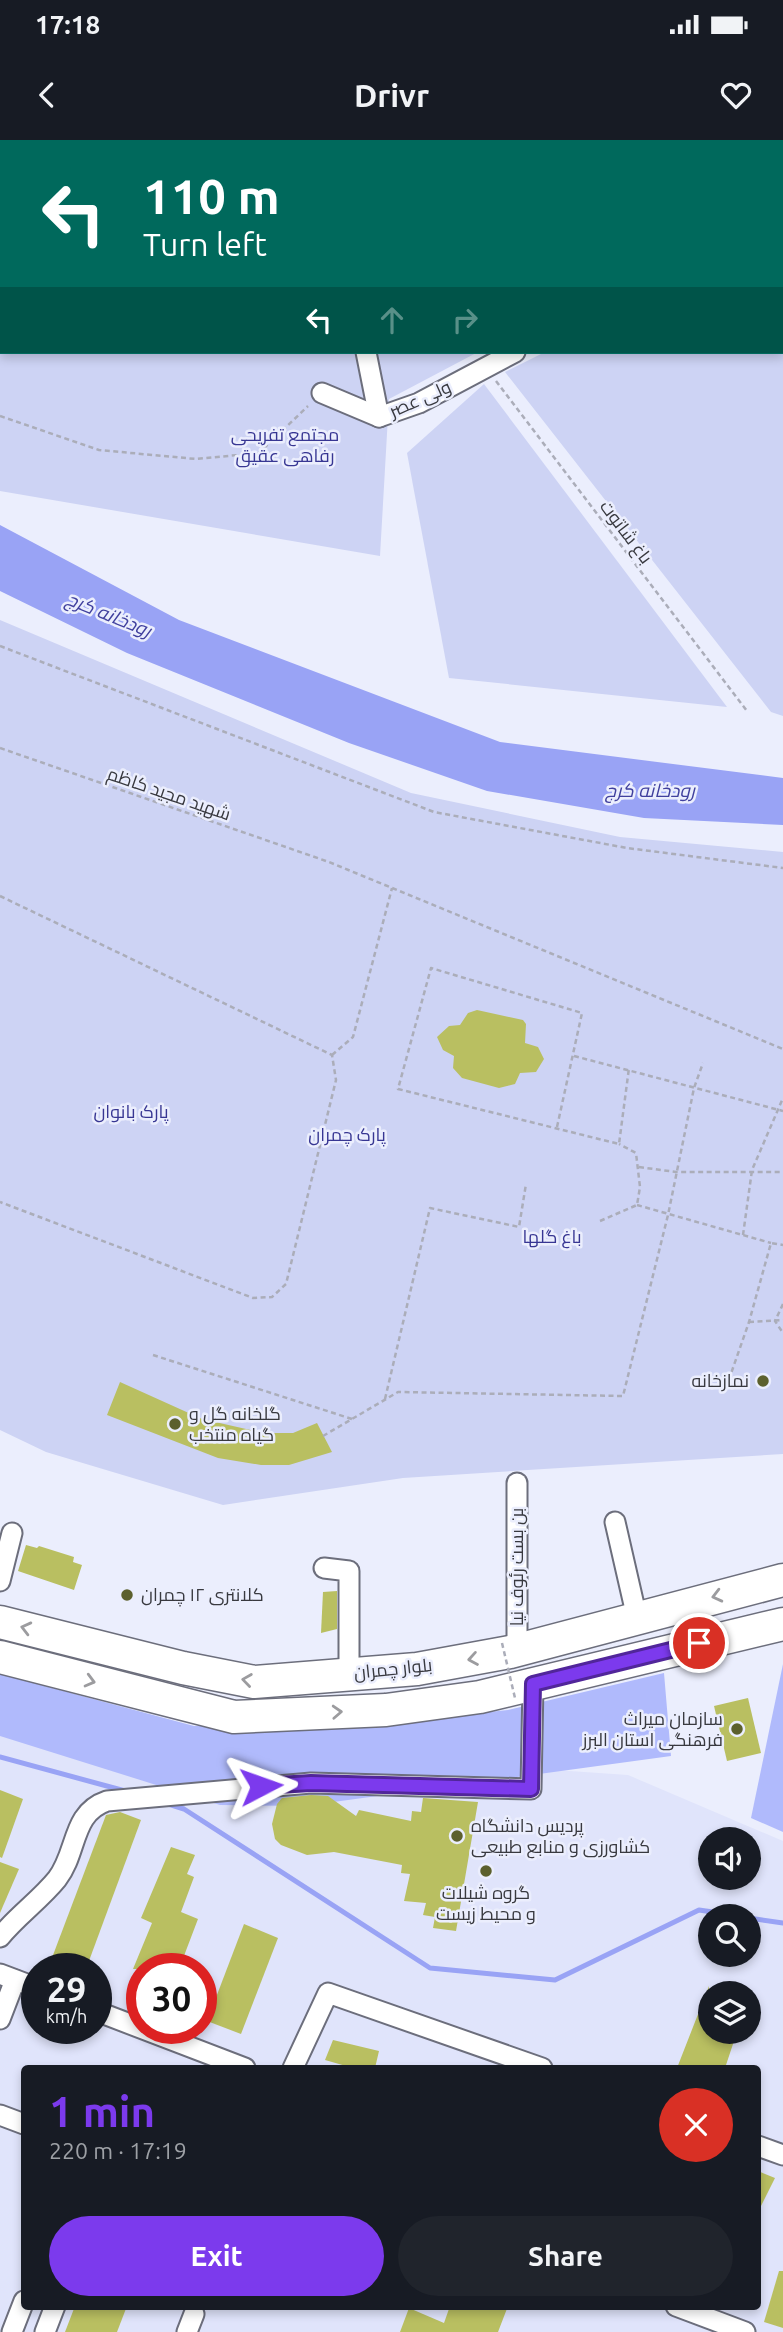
<!DOCTYPE html>
<meta charset="utf-8">
<style>
body{margin:0;font-family:Ubuntu,Cairo,sans-serif;background:#20242c;color:#f1f3f6;height:100vh;display:flex;flex-direction:column;font-size:26px;white-space:nowrap}
*{box-sizing:border-box;margin:0}
p{font-size:23px;color:#9ea1a6}
.icon{flex:none;width:38px;height:38px;fill:none;stroke:currentColor;stroke-width:2;stroke-linecap:round;stroke-linejoin:round}
.map{position:relative;flex:1;overflow:hidden}
.drawer{position:absolute;left:21px;top:1925px;width:740px;height:245px;display:flex;flex-direction:column;background:#171b24;border-radius:7px;box-shadow:0 4px 10px #0003}
.drawer>*{flex:none}
.top-card{position:absolute;left:0px;top:0px;width:784px;height:214px;box-shadow:0 4px 10px #0003;background:#00695c;color:#fff;overflow:hidden}
.buttons{position:absolute;left:698px;top:1687px;display:grid;gap:14px}
.buttons a{display:grid;place-items:center;width:63px;height:63px;border-radius:50%;background:#171b24;box-shadow:0 4px 10px #0003;font-size:35px}
.speed{position:absolute;left:21px;top:1813px;display:flex;gap:14px;font-size:35px;font-weight:700;text-align:center}
.speed>*{display:grid;place-content:center;width:91px;height:91px;border-radius:50%;background:#171b24;box-shadow:0 4px 10px #0003;line-height:1}
.speed small{font-size:18px;font-weight:400}
.speed .limit{border:10px solid #d22;background:#fff;color:#111}
.pin{position:absolute;display:grid;place-items:center;width:60px;height:60px;color:#fff;margin:-30px;border:4px solid #fff;border-radius:50%;box-shadow:0 2px 7px #0007}
.me{position:absolute;width:77px;margin:-38px;rotate:86deg;stroke-linejoin:round;filter:drop-shadow(0 0 5px #0008)}
.turn{display:flex;align-items:center;gap:24px;height:147px;padding:0 28px;font-size:32px}
.turn .icon{width:91px;height:91px;stroke-width:2.5}
.turn b{display:block;font-size:49px;line-height:60px}
.lanes{display:flex;align-items:center;height:66px;padding:0 28px;background:#0003;justify-content:center;gap:35px;direction:ltr}
.lanes .off{opacity:.35}
.round{display:grid;place-items:center;flex:none;width:74px;height:74px;border-radius:37px;background:#20242c}
.summary{display:flex;align-items:center;justify-content:space-between;height:119px;padding:0 28px}
h1{font-size:42px;font-weight:700;line-height:52px;color:#7c3aed}
.cta{display:flex;gap:14px;margin-top:auto;padding:14px 28px}
.cta a{flex:1;height:80px;border-radius:42px;background:#7c3aed;color:#fff;font-size:28px;font-weight:700;line-height:80px;text-align:center}
.cta a+a{background:#20242c;color:#f1f3f6}
.status{display:flex;justify-content:space-between;align-items:center;height:49px;padding:0 35px;background:#171b24;direction:ltr}
.status svg{height:19px;fill:currentColor}
header{display:flex;justify-content:space-between;align-items:center;height:91px;padding:0 28px;background:#171b24;font-size:32px;font-weight:700}
.map>svg:first-child{display:block}
</style>
<div class="status"><b>17:18</b><svg viewBox="0 0 49 12"><path d="M0 12V9h3v3zM5 12V6h3v6zM10 12V3h3v9zM15 12V0h3v12zM26 1h20v11H26zM47 4h2v5h-2z"/></svg></div>
<header><svg class="icon" aria-label="back" viewBox="0 0 24 24"><path d="M15 5l-7 7 7 7"/></svg>Drivr<svg class="icon" aria-label="heart" viewBox="0 0 24 24"><path d="M12 20l-8-8c-3-5 5-10 8-4 3-6 11-1 8 4z"/></svg></header>
<div class="map">
<svg width="783" height="2192" viewBox="0 0 783 2192">
<rect width="100%" height="100%" fill="#ebeefd"/>
<path fill="#e0e4fb" fill-rule="evenodd" d="M0,1551L196,1605L628,1635L783,1701V2192H0ZM710,1699H749V1738H710ZM710,1776H749V1815H710ZM37,1829H96V1888H37ZM142,1829H201V1888H142ZM710,1853H749V1892H710ZM24,1928H758V2166H24Z"/>
<g fill="#cdd3f4">
<path d="M0,0H783V48L782,2H2V212H478L389,259L380,416L0,351Z"/>
<path d="M783,92V576L771,572L505,232L545,212H782Z"/>
<path d="M484,244L727,567L449,538L407,313Z"/>
<path d="M0,480L411,653L620,697L783,712V1314L403,1338L223,1365L46,1312L0,1290Z"/>
</g>
<g fill="#b0bafc">
<path d="M783,1524V1692L751,1678Z"/>
<path d="M664,1533L671,1616L304,1666L220,1665L0,1596V1534L194,1586L344,1587L508,1570Z"/>
</g>
<path fill="#99a3f5" d="M0,385L179,480L500,602L783,638V685L644,678L487,651L349,603L127,513L0,451Z"/>
<g fill="none" stroke-linecap="round" stroke-linejoin="round">
<g stroke="#99a3f5" stroke-width="5">
<path d="M0,1617L129,1652"/>
<path d="M165,1663L184,1669L430,1828L555,1840L699,1770L740,1776"/>
<path d="M749,1778L783,1783"/>
</g>
</g>
<g fill="#b9bf61">
<path d="M477,870L523,880L526,884L525,903L538,907L544,919L536,932L520,933L515,944L499,948L462,938L453,928L454,916L443,910L437,897L449,886L460,885L468,873Z"/>
<path d="M120,1242L202,1279L264,1293H293L317,1283L332,1312L289,1325H261L218,1318L107,1275Z"/>
<path d="M26,1405L37,1408L39,1406L74,1417L73,1422L82,1425L74,1450L18,1431Z"/>
<path d="M337,1451V1489L321,1493L323,1452Z"/>
<path d="M748,1558L761,1613L727,1621L714,1566Z"/>
<path d="M0,1650L23,1659L2,1718L0,1717Z"/>
<path d="M311,1655L328,1656L356,1676L359,1670L411,1681L412,1671L421,1672L423,1658L478,1662L456,1791L433,1788L435,1777L423,1775L426,1763L404,1761L410,1734L401,1733L402,1725L334,1712L307,1715L281,1705L275,1699L272,1684L277,1664L282,1658Z"/>
<path d="M120,1672L141,1680L86,1829H64L50,1823L106,1675Z"/>
<path d="M171,1707L195,1715L187,1734L194,1737L181,1772L198,1779L179,1829H133L152,1783L141,1778Z"/>
<path d="M0,1722L19,1729L0,1773Z"/>
<path d="M244,1784L278,1798L241,1894L207,1881Z"/>
<path d="M709,1846L710,1892H737L725,1928H677Z"/>
<path d="M333,1900L379,1911L375,1928H345L346,1926L325,1920Z"/>
<path d="M758,2031L775,2038L758,2072Z"/>
<path d="M779,2131H783V2188L764,2182Z"/>
<path d="M75,2166H127L117,2192H65Z"/>
<path d="M450,2166H508L498,2192H400L409,2168L444,2183Z"/>
</g>
<g fill="none" stroke-linecap="round" stroke-linejoin="round">
<g stroke="#6c6e7c" stroke-width="13">
<path id="lane" d="M782,95L783,96"/>
</g>
<g stroke="#6c6e7c" stroke-width="23">
<g id="street">
<path d="M453,0L454,2"/>
<path d="M709,2L713,0"/>
<path d="M782,73L783,72"/>
<path d="M366,212L379,277"/>
<path d="M322,253L379,277L419,263L515,212"/>
<path d="M615,1382L637,1478"/>
<path d="M324,1428L349,1431V1534"/>
<path d="M0,1441L12,1393"/>
<path d="M517,1510V1343"/>
<path d="M0,1797C17,1776 40,1760 57,1739C78,1712 71,1673 107,1661L311,1643L531,1649L533,1544"/>
<path d="M0,1834L37,1848"/>
<path d="M96,1871L245,1928"/>
<path d="M0,1879L15,1840"/>
<path d="M293,1928L328,1853L542,1928"/>
<path d="M0,1975L24,1984"/>
<path d="M758,2006L783,2015"/>
<path d="M676,2166L745,2192"/>
<path d="M12,2192L24,2161"/>
<path d="M45,2192L55,2166"/>
<path d="M187,2192L194,2174"/>
</g>
</g>
<g stroke="#6c6e7c" stroke-width="35">
<g id="primary">
<path d="M0,1482L183,1528L254,1542L417,1529L510,1512L783,1440"/>
<path d="M0,1517L234,1577L386,1570L480,1557L783,1484"/>
</g>
</g>
<g stroke="#abadb9" stroke-width="2.5" stroke-dasharray="5 3.5" stroke-linecap="butt">
<path d="M496,241L747,571"/>
<path d="M0,276L99,310L196,319L259,313L308,266"/>
<path d="M0,506L434,672L627,708L783,728"/>
<path d="M0,608L329,722L783,909"/>
<path d="M0,756L332,915L336,940L286,1144L272,1157L253,1158L0,1062"/>
<path d="M332,915L353,897L392,748"/>
<path d="M574,916L783,971"/>
<path d="M557,987L582,873L431,828L398,949L619,1004L629,928"/>
<path d="M639,1027L676,1032H783"/>
<path d="M637,1065L771,1103"/>
<path d="M600,1081L637,1065L640,1047L636,1013L619,1004"/>
<path d="M743,1095L752,1030L783,958"/>
<path d="M783,1164L775,1181L783,1193"/>
<path d="M749,1182L783,1180"/>
<path d="M153,1215L352,1279"/>
<path d="M726,1248L749,1182L771,1103L783,1105"/>
<path d="M385,1259L430,1068L519,1087L526,1044"/>
<path d="M323,1296L398,1252L623,1256L668,1075L694,948L703,923"/>
</g>
<use href="#lane" stroke="#fff" stroke-width="10"/>
<use href="#street" stroke="#fff" stroke-width="19"/>
<use href="#primary" stroke="#fff" stroke-width="32"/>
<path stroke="#abadb9" stroke-width="2.5" stroke-dasharray="5 3.5" stroke-linecap="butt" d="M502,1503L515,1558"/>
</g>
<defs><path id="oneway-chevron" d="M-2-3.5L2.5 0L-2 3.5" fill="none" stroke-width="1.6" stroke-linecap="round" stroke-linejoin="round" transform="scale(1.75)"/></defs>
<g stroke="#9c9c9f">
<use href="#oneway-chevron" transform="translate(717 1456) rotate(166)"/>
<use href="#oneway-chevron" transform="translate(26 1488) rotate(-166)"/>
<use href="#oneway-chevron" transform="translate(473 1519) rotate(170)"/>
<use href="#oneway-chevron" transform="translate(247 1540) rotate(-172)"/>
<use href="#oneway-chevron" transform="translate(90 1541) rotate(15)"/>
<use href="#oneway-chevron" transform="translate(337 1572) rotate(-3)"/>
</g>
<g fill="none" stroke-linecap="round" stroke-linejoin="round">
<g stroke="#51269a" stroke-width="18">
<path id="route" d="M261,1646L311,1643L531,1649L533,1544L699,1503"/>
</g>
<use href="#route" stroke="#7c3aed" stroke-width="12"/>
</g>
<g fill="#5c602d" stroke="#ebeefd" stroke-width="2.5">
<circle cx="763" cy="1241" r="7"/>
<circle cx="175" cy="1284" r="7"/>
<circle cx="127" cy="1455" r="7"/>
<circle cx="737" cy="1589" r="7"/>
<circle cx="457" cy="1696" r="7"/>
<circle cx="486" cy="1731" r="7"/>
</g>
<g text-anchor="middle" stroke-width="5" stroke-linejoin="round" paint-order="stroke">
<g font-size="18" fill="#38393f" stroke="#ebeefd">
<text transform="translate(420 259) rotate(-24)" y="6">ولی عصر</text>
<text transform="translate(626 392) rotate(53)" y="6">باغ شاتوت</text>
<text transform="translate(169 654) rotate(19)" y="6">شهید مجید کاظم</text>
<text transform="translate(517 1427) rotate(-90)" y="6">بن بست رئوف نیا</text>
<text transform="translate(393 1529) rotate(-6)" y="6">بلوار چمران</text>
</g>
<g font-size="18" fill="#373693" stroke="#ebeefd">
<text x="285" y="301">مجتمع تفریحی<tspan x="285" dy="21">رفاهی عقیق</tspan></text>
<text x="131" y="978">پارک بانوان</text>
<text x="347" y="1001">پارک چمران</text>
<text x="552" y="1103">باغ گلها</text>
</g>
<g font-size="18" fill="#38393f" stroke="#ebeefd" text-anchor="start">
<text x="749" y="1247" text-anchor="end">نمازخانه</text>
<text x="189" y="1280">گلخانه گل و<tspan x="189" dy="21">گیاه منتخب</tspan></text>
<text x="141" y="1461">کلانتری ۱۲ چمران</text>
<text x="723" y="1585" text-anchor="end">سازمان میراث<tspan x="723" dy="21">فرهنگی استان البرز</tspan></text>
<text x="471" y="1692">پردیس دانشگاه<tspan x="471" dy="21">کشاورزی و منابع طبیعی</tspan></text>
<text x="486" y="1759" text-anchor="middle">گروه شیلات<tspan x="486" dy="21">و محیط زیست</tspan></text>
</g>
<g font-size="19" font-style="italic" fill="#40409e" stroke="#ebeefd">
<text transform="translate(109 474) rotate(22)" y="7">رودخانه کرج</text>
<text x="650" y="657">رودخانه کرج</text>
</g>
</g>
</svg>
<div class="buttons">
<a><svg class="icon" aria-label="sound" viewBox="0 0 24 24"><path d="M4 9h4l5-4v14l-5-4H4zM17 9q2 3 0 6"/></svg></a>
<a><svg class="icon" aria-label="search" viewBox="0 0 24 24"><circle cx="10" cy="10" r="6"/><path d="M15 15l6 6"/></svg></a>
<a><svg class="icon" aria-label="layers" viewBox="0 0 24 24"><path d="M12 4l9 5-9 5-9-5zM3 14l9 5 9-5"/></svg></a>
</div>
<div class="speed"><div>29<small>km/h</small></div><div class="limit">30</div></div>
<div class="pin" style="left:699px;top:1503px;background:#d93025"><svg class="icon" aria-label="arrive" viewBox="0 0 24 24"><path d="M6 21V4h12l-3 4 3 4H6"/></svg></div>
<svg class="me" style="left:261px;top:1646px" viewBox="-20 -20 40 40"><path d="M0-17L14 15 0 8-14 15z" fill="#7c3aed" stroke="#fff" stroke-width="4"/></svg>
<div class="top-card">
<div class="turn"><svg class="icon" aria-label="left" viewBox="0 0 24 24"><path d="M17 20v-9H6M10 6l-5 5 5 5"/></svg><div><b>110 m</b>Turn left</div></div>
<div class="lanes"><svg class="icon" aria-label="left" viewBox="0 0 24 24"><path d="M17 20v-9H6M10 6l-5 5 5 5"/></svg><svg class="icon off" aria-label="ahead" viewBox="0 0 24 24"><path d="M12 20V5M6 11l6-6 6 6"/></svg><svg class="icon off" aria-label="right" viewBox="0 0 24 24"><path d="M7 20v-9h11M14 6l5 5-5 5"/></svg></div>
</div>
<section class="drawer">
<div class="summary"><div><h1>1 min</h1><p>220 m · 17:19</p></div><a class="round" style="background:#d93025;color:#fff"><svg class="icon" aria-label="close" viewBox="0 0 24 24"><path d="M6 6l12 12M18 6L6 18"/></svg></a></div>
<div class="cta"><a>Exit</a><a>Share</a></div>
</section>
</div>
